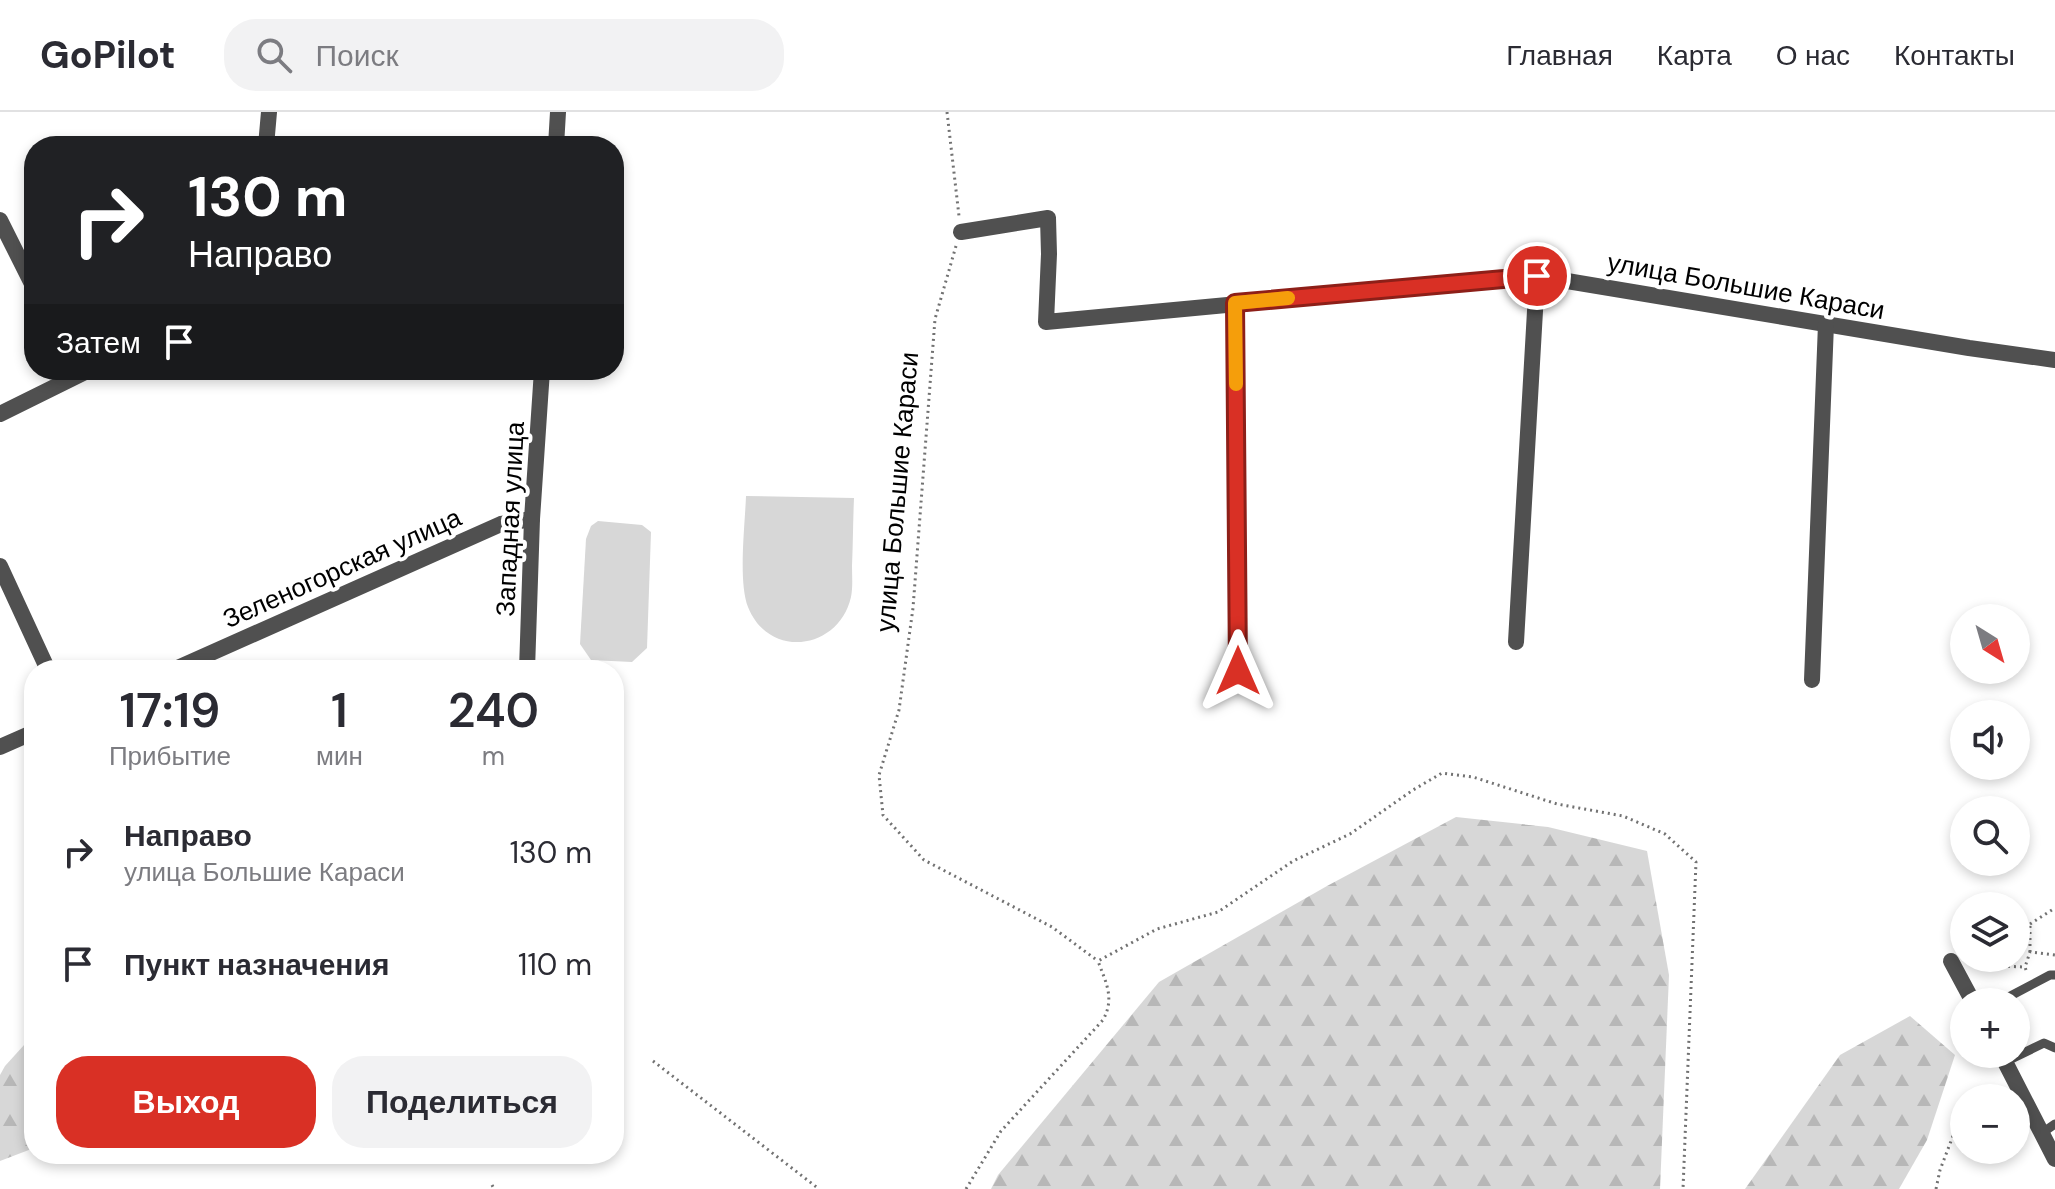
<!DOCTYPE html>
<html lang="ru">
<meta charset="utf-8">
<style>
body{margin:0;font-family:"DM Sans",sans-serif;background:#f2f2f3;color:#2b2b33;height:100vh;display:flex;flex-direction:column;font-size:30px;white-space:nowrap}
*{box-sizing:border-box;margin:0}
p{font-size:26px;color:#7c7c81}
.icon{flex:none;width:44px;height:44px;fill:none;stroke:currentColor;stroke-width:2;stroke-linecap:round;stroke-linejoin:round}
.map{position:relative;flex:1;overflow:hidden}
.side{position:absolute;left:24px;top:548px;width:600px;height:504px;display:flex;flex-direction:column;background:#fff;border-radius:32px;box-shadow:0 4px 12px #0003}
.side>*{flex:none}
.top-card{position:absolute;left:24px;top:24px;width:600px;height:244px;border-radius:32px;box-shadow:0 4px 12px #0003;background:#202124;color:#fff;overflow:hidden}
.needle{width:52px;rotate:143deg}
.fabs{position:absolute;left:1950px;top:492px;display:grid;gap:16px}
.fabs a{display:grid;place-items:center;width:80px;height:80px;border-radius:50%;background:#fff;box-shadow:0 4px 12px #0003;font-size:40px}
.pin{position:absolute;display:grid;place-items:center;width:68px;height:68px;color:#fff;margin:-34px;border:4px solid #fff;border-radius:50%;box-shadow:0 2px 8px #0007}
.me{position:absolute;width:88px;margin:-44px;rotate:0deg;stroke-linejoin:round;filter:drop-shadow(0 0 6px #0008)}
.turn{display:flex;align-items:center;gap:28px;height:168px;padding:0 32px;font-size:36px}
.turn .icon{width:104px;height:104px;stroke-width:2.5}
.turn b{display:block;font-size:56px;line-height:68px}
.then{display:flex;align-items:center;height:76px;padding:0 32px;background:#0003;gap:16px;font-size:30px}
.eta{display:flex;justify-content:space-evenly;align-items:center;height:136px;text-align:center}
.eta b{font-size:48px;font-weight:600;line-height:56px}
.primary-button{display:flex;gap:16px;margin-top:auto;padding:16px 32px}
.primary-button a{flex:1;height:92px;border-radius:32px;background:#d93025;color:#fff;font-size:32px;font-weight:600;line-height:92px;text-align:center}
.primary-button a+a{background:#f2f2f3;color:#2b2b33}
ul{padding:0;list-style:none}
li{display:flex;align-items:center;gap:24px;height:112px;padding:0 32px}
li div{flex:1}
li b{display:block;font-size:30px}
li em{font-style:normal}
header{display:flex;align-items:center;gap:48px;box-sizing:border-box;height:112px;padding:0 40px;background:#fff;border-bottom:2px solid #e1e1e2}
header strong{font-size:38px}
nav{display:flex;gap:44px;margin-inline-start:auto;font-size:28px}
.search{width:560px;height:72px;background:#f2f2f3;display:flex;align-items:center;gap:20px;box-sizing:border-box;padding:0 28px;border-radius:32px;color:#7c7c81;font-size:30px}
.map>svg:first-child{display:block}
</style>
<header>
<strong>GoPilot</strong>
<div class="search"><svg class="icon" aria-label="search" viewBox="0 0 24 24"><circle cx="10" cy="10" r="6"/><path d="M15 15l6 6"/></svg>Поиск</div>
<nav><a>Главная</a><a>Карта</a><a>О нас</a><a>Контакты</a></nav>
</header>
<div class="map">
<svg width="2055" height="1077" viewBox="0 0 2055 1077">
<defs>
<pattern id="forest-firs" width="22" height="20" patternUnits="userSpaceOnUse" patternTransform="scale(2)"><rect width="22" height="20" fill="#d7d7d7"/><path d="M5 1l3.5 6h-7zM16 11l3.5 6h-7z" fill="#b7b7b7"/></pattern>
</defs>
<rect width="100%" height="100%" fill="#fff"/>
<g fill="url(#forest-firs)">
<path d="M1456,705L1548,715L1647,739L1669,863L1660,1077H991L998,1063L1159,870L1327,774Z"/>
<path d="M1910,904L1955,943L1927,1028L1899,1077H1745L1840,943Z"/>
<path d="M34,922V1036L0,1049V963L5,954Z"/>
</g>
<g fill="#d7d7d7">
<path d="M746,384L854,386C853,409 853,431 852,454C852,464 853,475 851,485C839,538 769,548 748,495C738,469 745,413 746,384Z"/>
<path d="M598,409L642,413L651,420L647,536L632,550L591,548L580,532L586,427L591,414Z"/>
</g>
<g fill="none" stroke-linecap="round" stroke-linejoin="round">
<g stroke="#727272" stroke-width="3" stroke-dasharray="2 4" stroke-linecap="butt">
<path d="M947,0L959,104"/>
<path d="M956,134L935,207L913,496L899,598L879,663L883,703L924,748L1052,815L1098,849"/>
<path d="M2030,812L2055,796"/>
<path d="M2016,820L2030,812V840"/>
<path d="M1972,853L2025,855"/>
<path d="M2026,858L2025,855L2030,840L2055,843"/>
<path d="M653,949L819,1077"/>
<path d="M1967,986H1968"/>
<path d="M492,1073L494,1077"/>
<path d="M966,1077L1001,1019L1103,908C1115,886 1106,871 1098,849L1157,817L1218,800L1293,749L1350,722L1413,678L1442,661L1473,665L1557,692L1623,704L1665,722L1696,750L1683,1077"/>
<path d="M1936,1077L1940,1058L1964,995"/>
</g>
<g stroke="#505050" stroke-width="9">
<path d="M1999,890L2050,863H2055"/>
<path d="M2005,950L2044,931L2055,936"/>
<path d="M2042,1021L2055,1012"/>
</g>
<g stroke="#505050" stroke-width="16">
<path d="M266,34L269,0"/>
<path d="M556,34L558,0"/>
<path d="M0,108L34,176"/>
<path d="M961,120L1048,106L1049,142L1046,210L1537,164L1969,236L2055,248"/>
<path d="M1235,191L1238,559"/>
<path d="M0,302L89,258"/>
<path d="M0,454L48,558"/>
<path d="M1516,530L1537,164"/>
<path d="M173,558L501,412L532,407"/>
<path d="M527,558L532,407L542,258"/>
<path d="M1812,568L1826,212"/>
<path d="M0,635L34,620"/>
<path d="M1951,849L1973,890"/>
<path d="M2001,942L2055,1047"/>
</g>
</g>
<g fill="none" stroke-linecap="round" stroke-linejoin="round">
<g stroke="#8d1f18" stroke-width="20">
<path id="route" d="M1238,559L1235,191L1537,164"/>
</g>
<use href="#route" stroke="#d93025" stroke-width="14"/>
<path stroke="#f59e0b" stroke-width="14" d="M1236,272L1235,191L1288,186"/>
</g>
<g text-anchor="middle" stroke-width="8" stroke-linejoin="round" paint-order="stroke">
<g font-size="26" fill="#000" stroke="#fff">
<text transform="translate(1746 174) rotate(10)" y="9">улица Большие Караси</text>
<text transform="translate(897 380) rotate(-85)" y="9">улица Большие Караси</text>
<text transform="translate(510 407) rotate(-87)" y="9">Западная улица</text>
<text transform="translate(342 456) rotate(-24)" y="9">Зеленогорская улица</text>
</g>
</g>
</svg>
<div class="fabs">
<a><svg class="needle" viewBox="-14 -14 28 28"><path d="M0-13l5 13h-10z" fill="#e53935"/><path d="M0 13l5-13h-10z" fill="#7c7c81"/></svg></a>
<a><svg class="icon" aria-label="sound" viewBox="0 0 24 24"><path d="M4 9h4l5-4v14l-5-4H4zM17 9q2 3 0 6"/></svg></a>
<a><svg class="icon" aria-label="search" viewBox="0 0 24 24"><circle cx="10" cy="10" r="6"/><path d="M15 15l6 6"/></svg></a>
<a><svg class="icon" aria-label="layers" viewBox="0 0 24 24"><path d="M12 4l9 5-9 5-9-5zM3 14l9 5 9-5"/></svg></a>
<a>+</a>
<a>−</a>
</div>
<div class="pin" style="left:1537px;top:164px;background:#d93025"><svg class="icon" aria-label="arrive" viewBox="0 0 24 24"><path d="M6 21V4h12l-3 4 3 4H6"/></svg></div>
<svg class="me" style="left:1238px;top:559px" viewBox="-20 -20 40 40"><path d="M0-17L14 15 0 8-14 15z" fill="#d93025" stroke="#fff" stroke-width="4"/></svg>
<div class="top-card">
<div class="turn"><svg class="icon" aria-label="right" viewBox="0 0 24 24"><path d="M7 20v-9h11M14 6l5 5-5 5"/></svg><div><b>130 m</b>Направо</div></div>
<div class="then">Затем<svg class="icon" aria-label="arrive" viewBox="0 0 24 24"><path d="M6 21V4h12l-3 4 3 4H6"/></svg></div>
</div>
<section class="side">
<div class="eta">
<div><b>17:19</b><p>Прибытие</p></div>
<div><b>1</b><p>мин</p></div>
<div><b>240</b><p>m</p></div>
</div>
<ul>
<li><svg class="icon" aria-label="right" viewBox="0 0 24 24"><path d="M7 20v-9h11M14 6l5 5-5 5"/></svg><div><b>Направо</b><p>улица Большие Караси</p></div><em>130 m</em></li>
<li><svg class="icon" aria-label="arrive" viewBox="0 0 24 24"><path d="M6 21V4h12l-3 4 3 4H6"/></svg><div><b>Пункт назначения</b></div><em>110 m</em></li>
</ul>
<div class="primary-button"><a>Выход</a><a>Поделиться</a></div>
</section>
</div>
